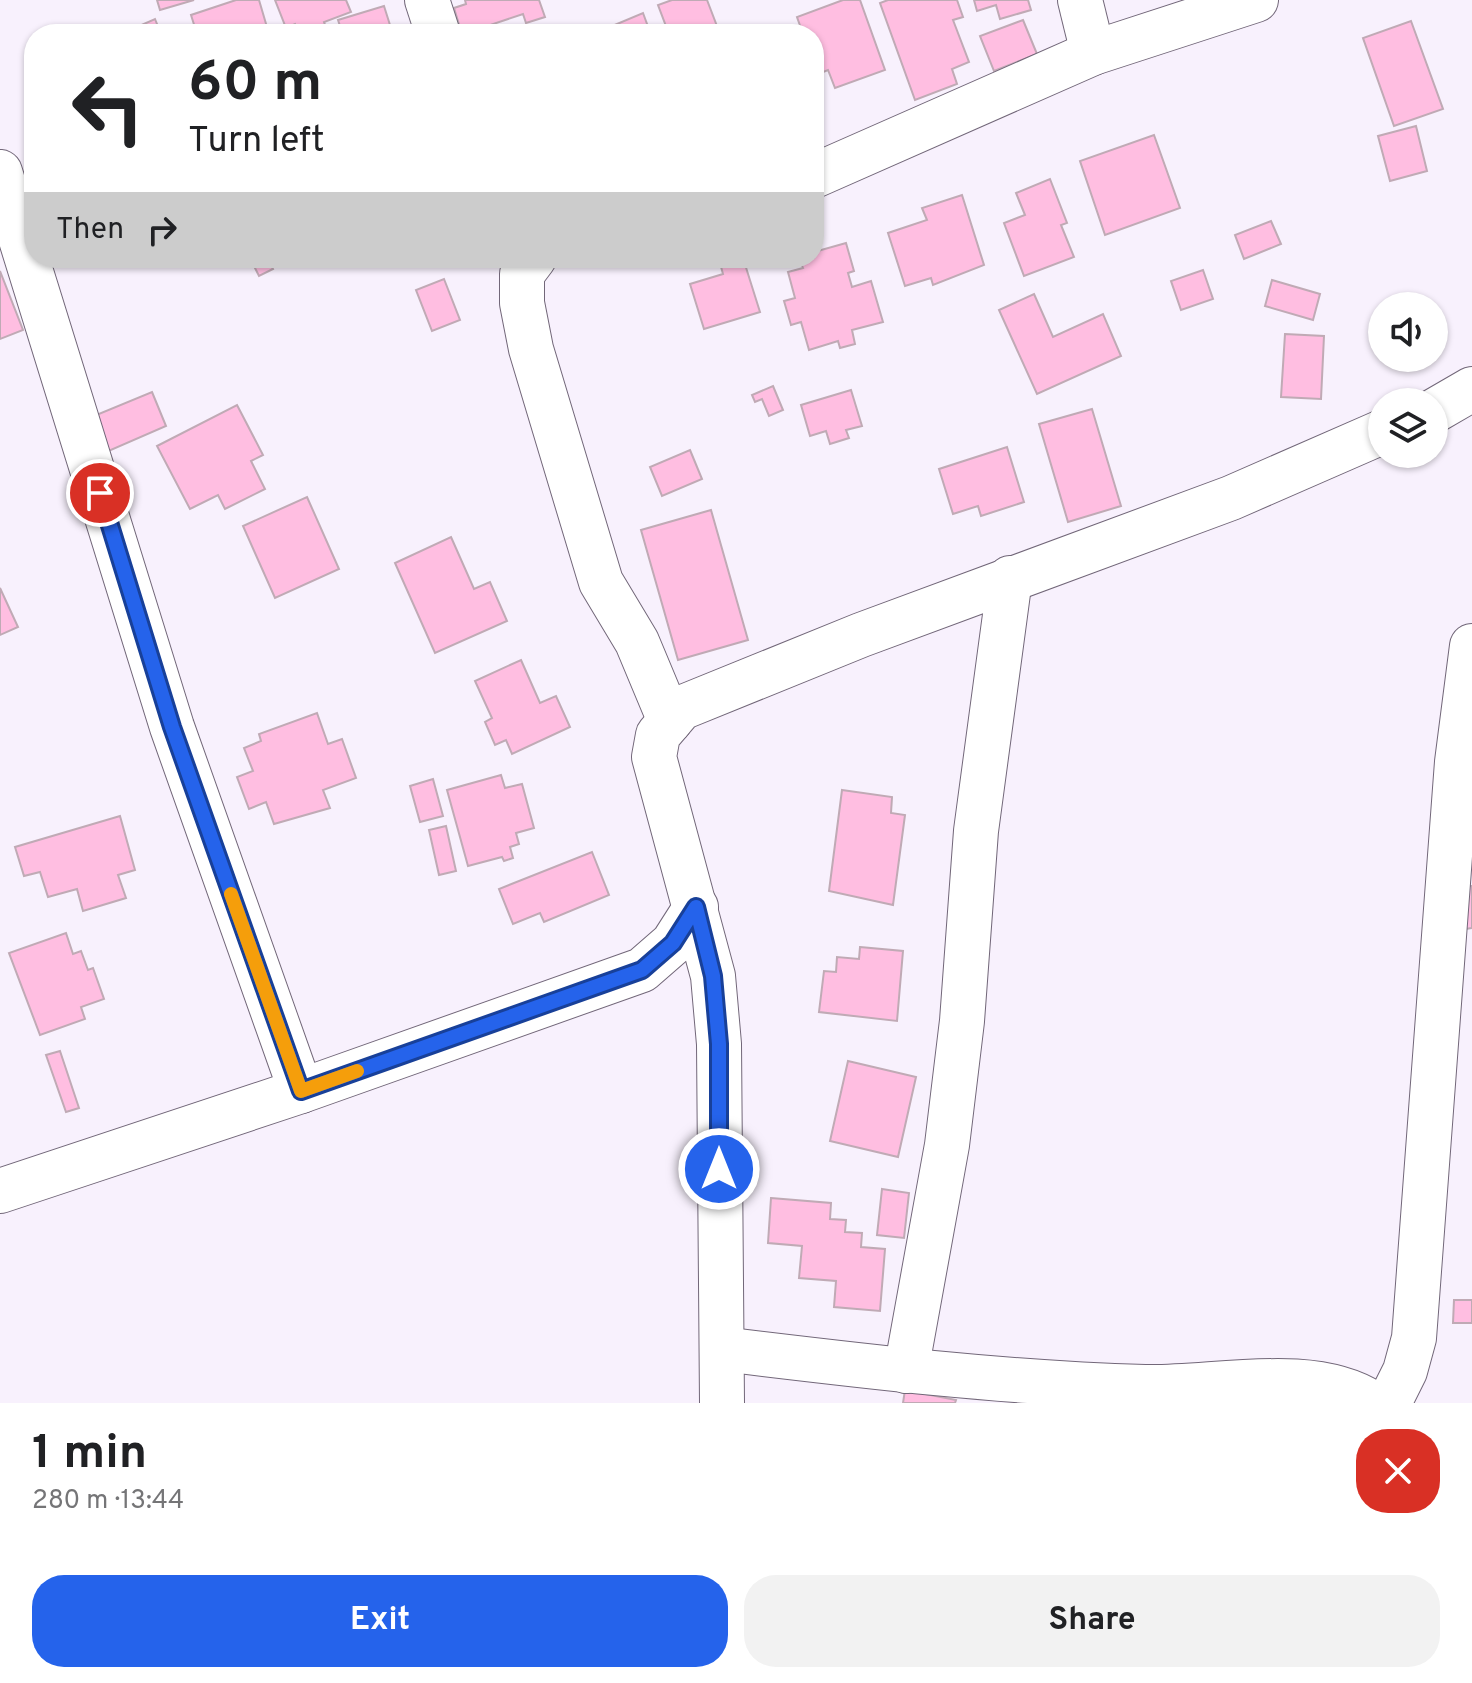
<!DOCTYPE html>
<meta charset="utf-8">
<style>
body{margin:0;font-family:Overpass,sans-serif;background:#f2f2f2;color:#202124;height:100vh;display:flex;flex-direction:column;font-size:30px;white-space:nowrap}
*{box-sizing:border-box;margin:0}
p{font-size:26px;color:#757577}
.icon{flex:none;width:44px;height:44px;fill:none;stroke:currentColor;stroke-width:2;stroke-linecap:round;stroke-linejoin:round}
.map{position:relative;height:1403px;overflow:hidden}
.drawer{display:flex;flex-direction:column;background:#fff;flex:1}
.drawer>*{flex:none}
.guide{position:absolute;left:24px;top:24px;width:800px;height:244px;border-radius:32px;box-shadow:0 2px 6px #0004;background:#fff;color:#202124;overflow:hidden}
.tools{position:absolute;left:1368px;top:292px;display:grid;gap:16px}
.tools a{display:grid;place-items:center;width:80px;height:80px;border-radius:50%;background:#fff;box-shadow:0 2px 6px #0004;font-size:40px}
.pin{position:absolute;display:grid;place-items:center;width:68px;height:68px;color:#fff;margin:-34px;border:4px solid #fff;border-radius:50%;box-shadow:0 2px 8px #0007}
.me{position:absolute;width:88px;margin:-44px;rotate:0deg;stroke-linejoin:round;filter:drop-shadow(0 0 6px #0008)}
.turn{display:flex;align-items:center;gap:28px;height:168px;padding:0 32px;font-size:36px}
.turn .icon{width:104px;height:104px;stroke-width:2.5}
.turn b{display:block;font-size:56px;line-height:68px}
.then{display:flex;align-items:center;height:76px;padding:0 32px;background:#0003;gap:16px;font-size:30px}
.round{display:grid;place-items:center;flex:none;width:84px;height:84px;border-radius:32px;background:#f2f2f2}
.head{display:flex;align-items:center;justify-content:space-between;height:136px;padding:0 32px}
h1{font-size:48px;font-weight:700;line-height:60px}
.cta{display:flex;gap:16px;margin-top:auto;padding:16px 32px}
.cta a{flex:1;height:92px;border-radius:32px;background:#2563eb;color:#fff;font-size:32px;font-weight:700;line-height:92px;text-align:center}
.cta a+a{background:#f2f2f2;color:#202124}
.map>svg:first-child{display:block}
</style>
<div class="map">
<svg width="1472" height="1403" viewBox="0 0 1472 1403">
<rect width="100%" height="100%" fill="#f8f1fd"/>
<g fill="#ffbee1" stroke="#c0aab5" stroke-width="2">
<path d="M157,0H194L160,10Z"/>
<path d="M236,0H259L269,34H197L191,15Z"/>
<path d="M275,0H346L351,12L324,22L327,30L299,34L295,24L286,28Z"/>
<path d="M465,0H539L545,17L526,23L523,14L490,25L493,32L488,34H462L454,8L466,4Z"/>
<path d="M672,0H707L720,34H669L658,5Z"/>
<path d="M843,0H860L885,70L835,88L828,70L818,74L814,34H803L797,17Z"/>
<path d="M888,0H957L963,17L953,20L969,62L952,69L957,84L915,100L880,3Z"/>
<path d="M974,0H1028L1031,10L1000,19L996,5L977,11Z"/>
<path d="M384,6L390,25L383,30L368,34H337L336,30L341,29L338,20Z"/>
<path d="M643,13L650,32L608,34L605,29Z"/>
<path d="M155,19L161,34H121Z"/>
<path d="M1023,20L1037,54L994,71L980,36Z"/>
<path d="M1411,21L1443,109L1394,126L1363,38Z"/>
<path d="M1416,126L1427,171L1390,181L1378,136Z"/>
<path d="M1154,135L1180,208L1105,235L1080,161Z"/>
<path d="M1050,179L1067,223L1061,225L1074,257L1024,276L1004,223L1025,215L1016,193Z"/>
<path d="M962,195L984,265L933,285L931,278L905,286L888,233L927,220L922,208Z"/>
<path d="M1271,221L1281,244L1244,259L1235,235Z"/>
<path d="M846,243L854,271L848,273L852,287L871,281L883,322L852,330L855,344L840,348L838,341L809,350L801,322L791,325L784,301L795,298L788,272L803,268L799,258H814V252Z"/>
<path d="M267,258L273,269L259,276L251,260Z"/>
<path d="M743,258L760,312L704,329L690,284L723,274L720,263Z"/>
<path d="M1203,270L1213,299L1181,310L1171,281Z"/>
<path d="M0,271L23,330L0,339Z"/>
<path d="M444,279L460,320L432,331L416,290Z"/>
<path d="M1272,280L1320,294L1313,320L1265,306Z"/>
<path d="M1034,294L1053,337L1103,314L1121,356L1037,394L999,310Z"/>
<path d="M1285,334L1324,336L1321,399L1281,397Z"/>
<path d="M773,386L783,410L769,416L762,399L755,402L752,395Z"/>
<path d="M851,390L862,426L846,430L849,438L830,444L826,431L810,436L801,405Z"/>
<path d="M152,392L166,426L104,453L89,418Z"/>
<path d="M237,405L263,455L251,461L265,489L225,509L218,495L190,509L157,446Z"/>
<path d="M1092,409L1121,506L1068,522L1039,424Z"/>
<path d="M1007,447L1024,502L981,516L978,506L953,514L939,469Z"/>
<path d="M690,450L702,479L662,496L650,467Z"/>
<path d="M307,497L339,569L275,598L243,526Z"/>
<path d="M711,510L748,640L678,660L641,530Z"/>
<path d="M451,537L474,589L490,582L507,621L435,653L395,563Z"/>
<path d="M0,588L18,627L0,635Z"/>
<path d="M521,660L540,703L556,696L570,727L512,754L506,740L495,745L485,722L492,718L475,681Z"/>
<path d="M317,713L328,744L342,739L356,778L323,790L330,808L274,824L266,802L249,809L237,777L253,771L244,748L261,741L259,734Z"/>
<path d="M501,775L505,788L522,784L534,828L516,833L519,844L510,847L513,858L504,861L502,857L468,866L447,790Z"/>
<path d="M433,779L443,816L420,822L410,786Z"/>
<path d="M842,790L892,797L891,813L905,815L893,905L829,891Z"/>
<path d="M120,816L135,870L118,875L126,898L83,911L77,889L48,897L40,872L24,876L15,847Z"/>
<path d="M446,826L456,871L439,875L429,830Z"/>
<path d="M592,852L609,895L544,922L540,913L513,924L499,889Z"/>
<path d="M1463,886H1472V928L1465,929Z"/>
<path d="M66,933L73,954L81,951L88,970L93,968L104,999L81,1007L85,1019L40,1035L9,953Z"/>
<path d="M860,947L903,951L897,1021L819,1012L824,971L836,972L837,957L859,959Z"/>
<path d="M60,1051L79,1108L66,1112L46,1055Z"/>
<path d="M848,1061L916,1077L898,1157L830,1141Z"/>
<path d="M882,1189L909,1193L904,1238L877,1235Z"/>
<path d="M771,1198L831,1203L830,1219L846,1220L845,1232L862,1233L861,1247L885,1249L880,1311L834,1307L836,1281L799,1278L802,1246L768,1243Z"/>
<path d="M1454,1300H1472V1323H1453Z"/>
<path d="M905,1390L956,1400L955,1403H903Z"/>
</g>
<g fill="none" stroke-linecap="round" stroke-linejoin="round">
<g stroke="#726779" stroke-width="46">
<g id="minor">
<path d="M427,0L438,34"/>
<path d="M1080,0L1093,53"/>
<path d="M0,172L172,727L301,1091"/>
<path d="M814,176L1093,53L1256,0"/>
<path d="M534,258L522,274V303L531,349L601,582L637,642L670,721"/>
<path d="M1434,411L1472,389"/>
<path d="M0,1191L301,1091L642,970L673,943L696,907"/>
<path d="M722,1349C862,1366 1003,1383 1145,1387C1212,1389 1313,1364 1372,1403"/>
<path d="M906,1371L947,1145L962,1021L976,831L1010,578"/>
<path d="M722,1403L719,1044L713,976L654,757L658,735L681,708L861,635L1231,498L1382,432"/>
<path d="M1389,1403L1405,1371L1414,1338L1457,762L1472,646"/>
</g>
</g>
<use href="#minor" stroke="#fff" stroke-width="44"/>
</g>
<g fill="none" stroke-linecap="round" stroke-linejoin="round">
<g stroke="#184099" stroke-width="20">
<path id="route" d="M100,493L172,727L301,1091L642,970L673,943L696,907L713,976L719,1044V1169"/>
</g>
<use href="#route" stroke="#2563eb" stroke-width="14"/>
<path stroke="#f59e0b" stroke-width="14" d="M231,894L301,1091L357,1071"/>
</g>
</svg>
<div class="tools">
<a><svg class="icon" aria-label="sound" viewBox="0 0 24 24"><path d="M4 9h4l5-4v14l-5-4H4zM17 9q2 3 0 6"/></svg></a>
<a><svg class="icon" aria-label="layers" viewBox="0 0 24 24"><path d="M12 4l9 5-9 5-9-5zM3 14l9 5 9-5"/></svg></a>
</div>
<div class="pin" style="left:100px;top:493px;background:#d93025"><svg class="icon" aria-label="arrive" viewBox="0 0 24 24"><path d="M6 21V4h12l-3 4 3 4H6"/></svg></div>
<svg class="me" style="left:719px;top:1169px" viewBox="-20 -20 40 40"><circle r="17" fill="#2563eb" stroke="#fff" stroke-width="3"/><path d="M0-11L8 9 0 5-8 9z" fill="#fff"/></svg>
<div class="guide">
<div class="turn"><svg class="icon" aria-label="left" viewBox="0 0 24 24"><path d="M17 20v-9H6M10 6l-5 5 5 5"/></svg><div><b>60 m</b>Turn left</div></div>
<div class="then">Then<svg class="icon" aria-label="right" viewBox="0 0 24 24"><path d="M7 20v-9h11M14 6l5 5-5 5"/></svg></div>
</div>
</div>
<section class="drawer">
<div class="head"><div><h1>1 min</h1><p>280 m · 13:44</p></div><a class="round" style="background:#d93025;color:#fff"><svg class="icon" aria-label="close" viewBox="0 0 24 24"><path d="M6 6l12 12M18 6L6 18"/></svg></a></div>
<div class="cta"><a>Exit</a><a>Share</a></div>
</section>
